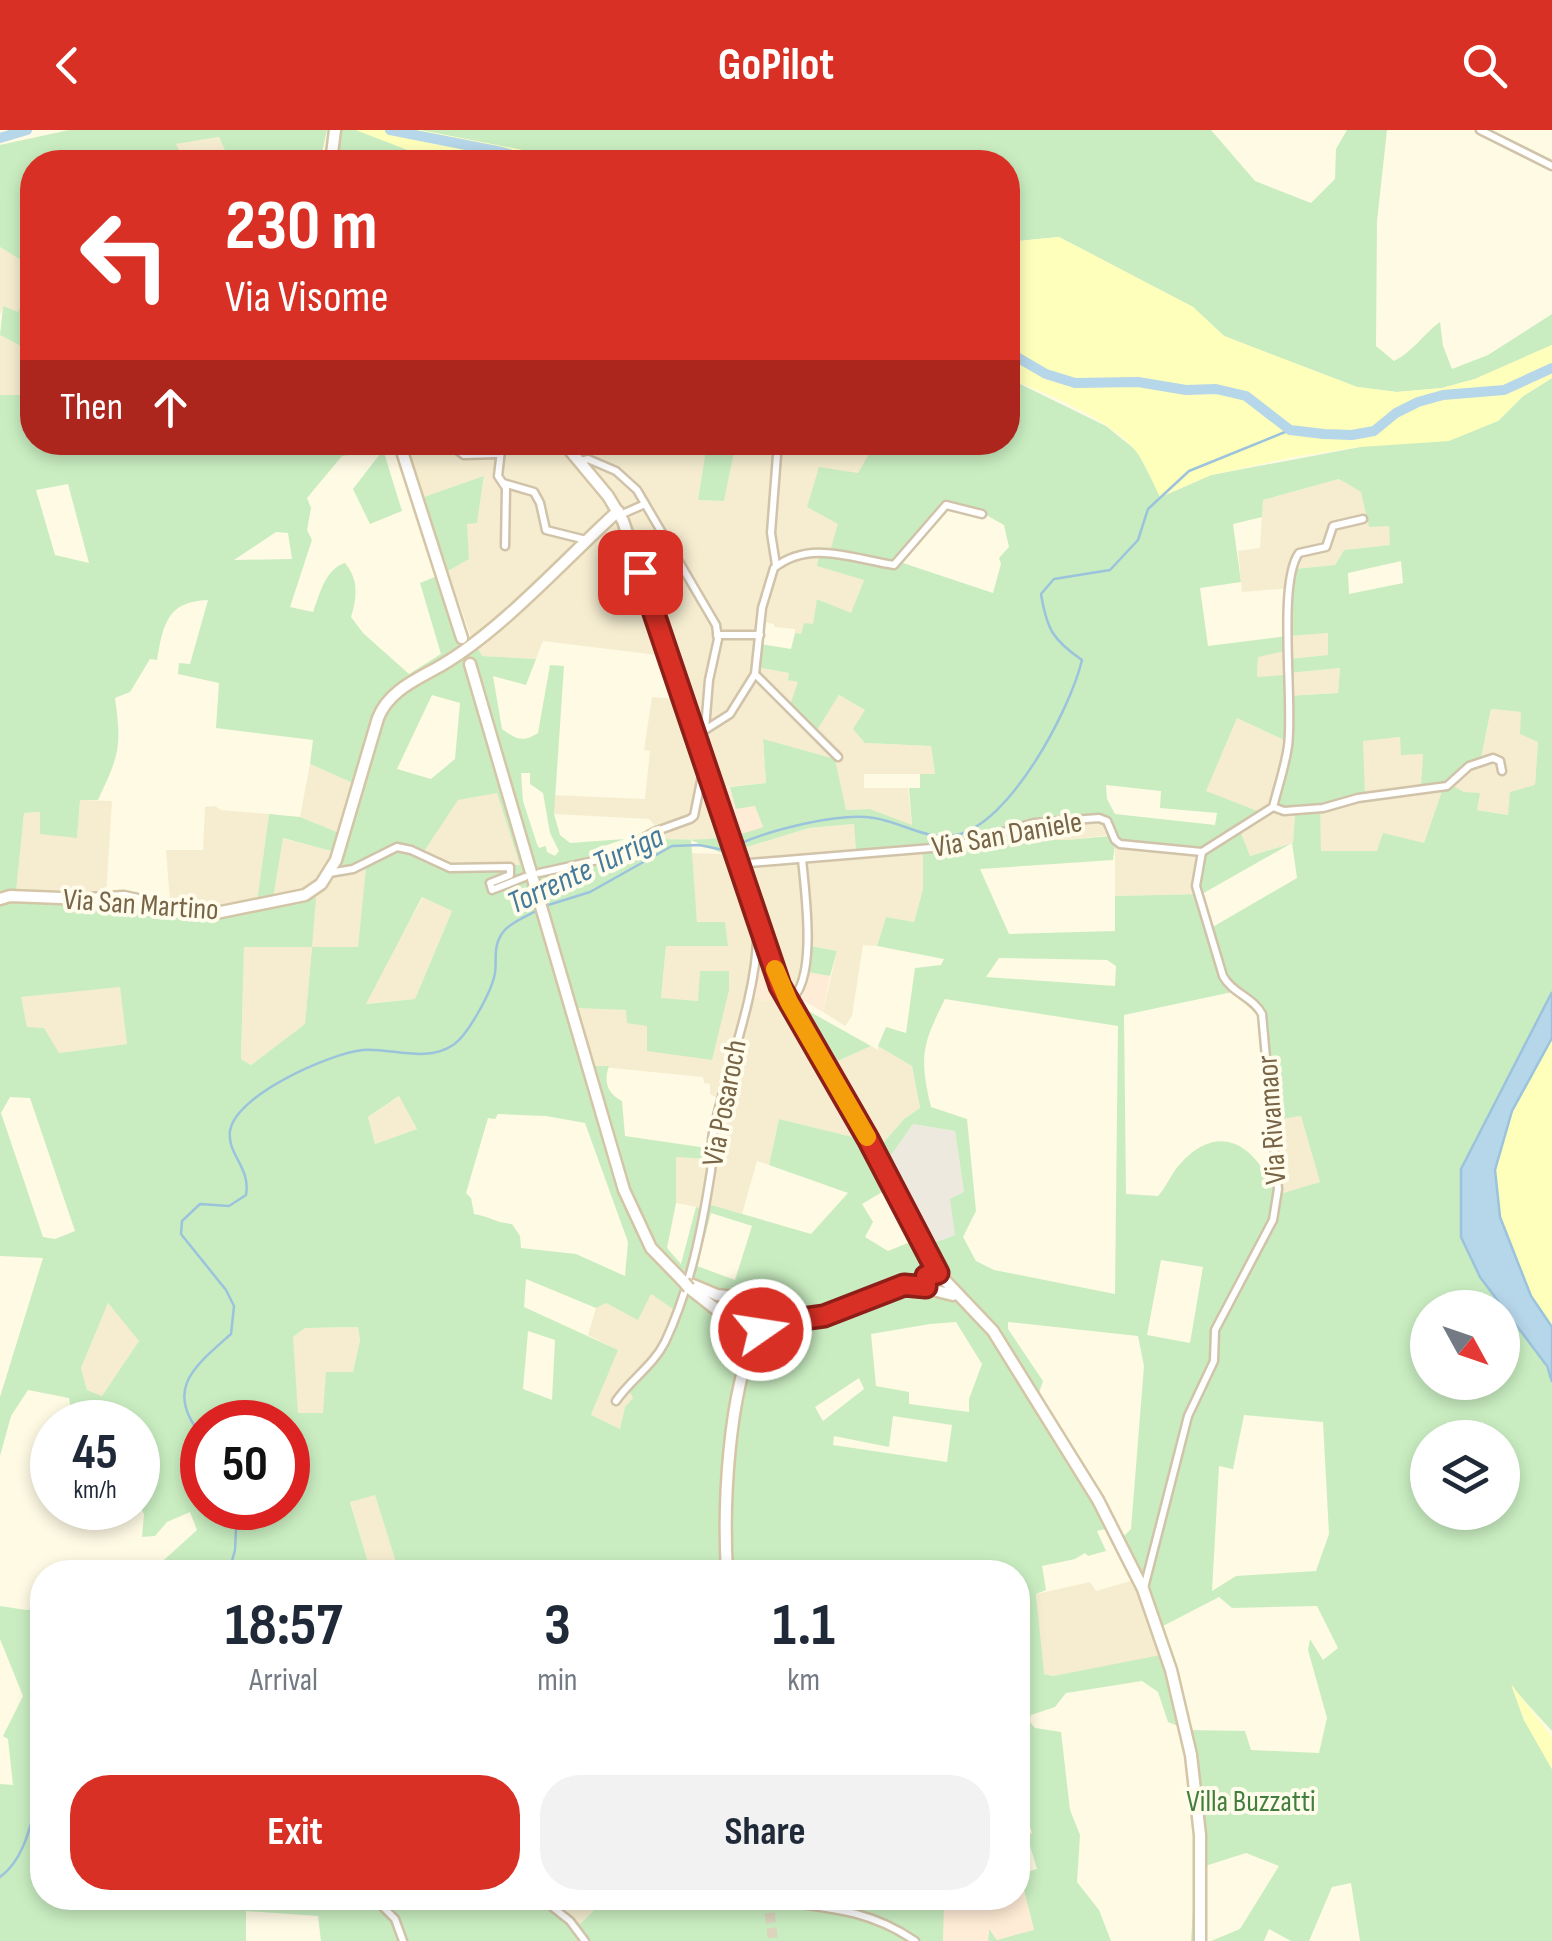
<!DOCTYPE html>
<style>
body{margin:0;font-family:"Sofia Sans Condensed",sans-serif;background:#f2f2f3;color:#1f2937;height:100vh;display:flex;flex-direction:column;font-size:38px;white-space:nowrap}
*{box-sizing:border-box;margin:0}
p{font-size:32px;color:#747a83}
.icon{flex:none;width:55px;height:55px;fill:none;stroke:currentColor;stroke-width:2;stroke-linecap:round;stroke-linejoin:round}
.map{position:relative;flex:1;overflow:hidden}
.details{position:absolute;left:30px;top:1430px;width:1000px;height:350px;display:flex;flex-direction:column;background:#fff;border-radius:40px;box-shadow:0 5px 15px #0003}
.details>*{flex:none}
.banner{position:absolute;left:20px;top:20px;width:1000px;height:305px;border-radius:40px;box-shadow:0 5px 15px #0003;background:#d93025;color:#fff;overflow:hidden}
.needle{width:65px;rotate:130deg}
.tools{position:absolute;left:1410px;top:1160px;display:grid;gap:20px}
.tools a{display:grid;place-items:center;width:110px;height:110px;border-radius:50%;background:#fff;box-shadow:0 5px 15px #0003;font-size:50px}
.speed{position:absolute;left:30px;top:1270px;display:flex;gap:20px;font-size:50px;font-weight:700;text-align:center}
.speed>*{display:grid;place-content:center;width:130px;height:130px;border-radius:50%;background:#fff;box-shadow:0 5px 15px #0003;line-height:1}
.speed small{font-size:25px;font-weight:400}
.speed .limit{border:15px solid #d22;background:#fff;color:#111}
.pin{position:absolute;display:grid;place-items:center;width:85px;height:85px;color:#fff;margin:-42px;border-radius:20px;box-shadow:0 5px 15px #0006}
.me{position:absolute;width:110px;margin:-55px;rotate:77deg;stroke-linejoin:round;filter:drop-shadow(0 0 8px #0008)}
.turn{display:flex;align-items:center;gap:35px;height:210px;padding:0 40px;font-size:45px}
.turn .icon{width:130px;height:130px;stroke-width:2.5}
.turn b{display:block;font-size:70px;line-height:85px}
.then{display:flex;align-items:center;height:95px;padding:0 40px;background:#0003;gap:20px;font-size:38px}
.eta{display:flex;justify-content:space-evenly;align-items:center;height:170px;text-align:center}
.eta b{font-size:60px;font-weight:700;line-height:70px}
.cta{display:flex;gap:20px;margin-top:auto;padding:20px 40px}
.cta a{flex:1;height:115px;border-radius:40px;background:#d93025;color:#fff;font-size:40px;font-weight:700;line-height:115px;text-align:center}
.cta a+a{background:#f2f2f3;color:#1f2937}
header{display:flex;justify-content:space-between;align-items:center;height:130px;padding:0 40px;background:#d93025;color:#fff;font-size:45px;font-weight:700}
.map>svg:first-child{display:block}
</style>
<header><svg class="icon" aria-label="back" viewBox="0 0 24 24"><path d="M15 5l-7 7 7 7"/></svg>GoPilot<svg class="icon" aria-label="search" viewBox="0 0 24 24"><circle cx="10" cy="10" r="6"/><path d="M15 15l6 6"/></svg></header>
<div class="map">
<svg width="1552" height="1811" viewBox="0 0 1552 1811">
<rect width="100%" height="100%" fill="#fefae4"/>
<g fill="#f6edd1">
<path d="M219,7L230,32H185L175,14Z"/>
<path d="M0,117L32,137V149L18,182L3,177L0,185Z"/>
<path d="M0,205L32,222V299H26L25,265H0Z"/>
<path d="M406,313H556L567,325L582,313H707L698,370L724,371L736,313H759L832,324L843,319L847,313H875L858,343L830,422L864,450L851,484L818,469L813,494H804L801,504L795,503V499L774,497V494L762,492L758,537L789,543L798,551L817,599L839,565L865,580V613L931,616L935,644H864V658H908L912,696L870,679L845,680L835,629L763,611L766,653L715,658L732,709H666L649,689L554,684L553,665L645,669L650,621L644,620L652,567L678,569L665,526L543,511L536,529L481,526L471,507L448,441L468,429L467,393L477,392L484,347L424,367Z"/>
<path d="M1339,349L1361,362L1389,395L1391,415L1344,420L1335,435L1294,439L1291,458L1242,462L1238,421L1260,418L1263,370Z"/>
<path d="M1329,502V525L1289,529V543L1340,538L1338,563L1285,566L1257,547L1258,527L1289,506Z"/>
<path d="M1491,579L1521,582L1538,612L1535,655L1509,685L1477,680L1464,662L1453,657L1463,638L1481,628Z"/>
<path d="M1237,588L1286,611L1295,683L1293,713L1250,726L1238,694L1258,683L1205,661Z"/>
<path d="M1401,607L1423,624L1444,655L1424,713L1377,721L1321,722L1319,675L1365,665L1362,610Z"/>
<path d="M310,634L355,654L340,704L300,687Z"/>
<path d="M497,662L521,736L447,734L423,723L458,669Z"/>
<path d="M80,670L112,671L106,766L16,762L24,683L40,682L77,707Z"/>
<path d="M215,676L221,680L269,684L257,773L214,780L170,771L166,720H203L205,677Z"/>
<path d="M1057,685L1107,689L1111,705L1066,710H1016L1050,698Z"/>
<path d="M855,694L857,720L924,713L923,759L914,792L886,787L877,816L863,815L852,886L845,896L823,882L837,821L811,816L804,858L777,857L759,809L758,837L750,865L765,871L781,866L865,1010L779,989L769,1035L757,1031L742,1084L708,1074L707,1079L676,1073V1027L707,1028L717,968L710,964V954L704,953L703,947L592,936L578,877L626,880L698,871L661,869L666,816H728L697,792L690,723L724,724L809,698Z"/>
<path d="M282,708L331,721V747L366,738L359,817H312L305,894L251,935L241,929L244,817H312L273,768Z"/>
<path d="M1115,713L1200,721L1201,764L1115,766Z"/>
<path d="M423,767L452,781L415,869L364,874Z"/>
<path d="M120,856L128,914L59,923L27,897L20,867Z"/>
<path d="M871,916L878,920V916L912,936L920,978L904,989L877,1020L829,935Z"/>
<path d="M400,966L417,999L375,1014L368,987Z"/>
<path d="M1301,985L1320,1052L1277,1066L1272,990Z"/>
<path d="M651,1164L680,1183L633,1268L625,1278L620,1300L591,1286L617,1220L588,1205L596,1178L606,1172Z"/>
<path d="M108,1173L140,1210L102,1266L87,1260L81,1238Z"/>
<path d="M358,1197L360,1210L353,1242L323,1283H297L292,1208L305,1198Z"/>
<path d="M375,1364L399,1442H371L350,1371Z"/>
<path d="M1134,1450L1162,1526L1053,1546L1043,1544L1036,1464L1090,1452L1096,1461Z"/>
<path d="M548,1768H594L598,1776L580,1794Z"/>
</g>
<g fill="#ffecd6">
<path d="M730,657L737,679L755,675L763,697L732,709L715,658Z"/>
<path d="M761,808L781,866L765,871L750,865Z"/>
<path d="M807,842L830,846L823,882L802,870Z"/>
<path d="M1020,1744L1034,1801L996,1810L988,1801V1811H943V1768H1018Z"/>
</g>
<path fill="#ede9de" d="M913,994L955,1001L964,1062L956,1105L936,1112H930L888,1039L887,1031Z"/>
<g fill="#c9edc1" fill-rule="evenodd">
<path d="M69,0H327L320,32H230L219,7L176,14L185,32H32V137L0,117V15Z"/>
<path d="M342,0H356L439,32H338Z"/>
<path d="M420,0H1211L1255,51L1311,73L1335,49L1336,19L1347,0H1387L1377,91L1376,216L1394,231C1413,222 1423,204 1440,192L1443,216L1452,239L1488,225L1552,184V215L1475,249L1442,258L1397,262L1357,257L1224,206L1193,177L1059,107L1008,112V32H654L592,24H542Z"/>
<path d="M32,149V222L0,205L3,176L18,182Z"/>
<path d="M1008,248L1106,296L1137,321L1161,367L1211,345L1498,291L1523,266L1552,248V862L1461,1039L1552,1252V1601L1512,1557L1524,1590L1552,1639V1811H1360L1351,1753L1332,1757L1309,1811H1291L1269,1799L1264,1811H1211L1240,1799L1279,1736L1246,1723L1202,1737L1206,1774L1205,1811H1191L1196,1733L1201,1736L1188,1600L1168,1592L1158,1562L1142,1551L1066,1563L1055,1577L1031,1585L1029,1591L1035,1598L1061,1602L1070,1680L1080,1705L1077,1752L1099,1780L1111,1811H988L989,1799L997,1810L1034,1800L1020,1744L1037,1739L1027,1706L1032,1703L1026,1684L1018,1686V1442H897L869,1435L867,1442H399L375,1365L350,1372L371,1442H168L164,1430L197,1400L190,1382L167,1392L155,1406L142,1407L144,1384L138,1372V1292H73L69,1268L28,1260L11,1286L0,1326V1267L43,1128L0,1126V265H25L26,298L32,299V312L138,313L136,321L159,325L163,313H381L402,381L370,394L353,359L383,320L342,326L307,368L311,378L307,400L312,410L290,477L313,482C320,464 325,439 345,433C359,450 357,467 351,487L363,503L409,544L441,524L420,453L437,446L457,512L471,507L482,526L536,529L526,555L493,546L502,599C516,609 523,613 538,603L550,535L564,536L554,684L560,705L570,713L625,709L589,721L596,730L658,700L666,709C704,710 727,710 763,697L755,676L736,679L730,657L766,653L763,609L835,629L846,680L870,679L912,695L909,658H920V644H935L931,616L865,613L853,599L865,580L839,565L817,600L790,575L798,552L788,550L789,543L757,537L760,514L791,519L795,503L801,504L804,493L813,494L817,469L851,483L864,450L817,436L820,420L830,421L838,394L807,377L819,337L858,343L875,313L1008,312ZM1339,349L1361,362L1369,397L1389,396L1390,415L1344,420L1335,435L1294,439L1288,506L1208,516L1200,458L1241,452L1233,394L1262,387L1263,370ZM68,354L89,433L55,425L36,360ZM946,375L988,386L1004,395L1009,417L999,428L1001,434L993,463L900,432ZM276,402L288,403L292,429L234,430ZM1401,431L1403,453L1349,464L1348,443ZM208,470L190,534L179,533L178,544L219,553L216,598L313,610L310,634L355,654L339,703L300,687L269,684L257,772L214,780L130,762L105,766L16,762L24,683L40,682V704L77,708L80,670H98C119,625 122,618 115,568L130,562L150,529L157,530C163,495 167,471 208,470ZM1328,503V525L1289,529V543L1340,538L1338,563L1286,566L1284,545L1257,547L1258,527L1289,520V506ZM432,565L460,573L455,629L431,649L397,639ZM1491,579L1521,582L1520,604L1538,612L1535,655L1510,662L1508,685L1477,680L1480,663L1464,662L1453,656L1463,638L1481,628ZM1237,588L1286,611L1276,676L1295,683L1293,713L1250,726L1238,695L1260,682L1206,661ZM1400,607L1401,625L1423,624L1421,657L1444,655L1424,713L1383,703L1377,721H1321L1320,675L1365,665L1363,611ZM521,643H530V654L543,663L550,703L559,721L555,726L547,722L546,716L539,718L537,714L523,671ZM1106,655L1161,661L1160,678L1217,683L1215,695L1115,684L1107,669ZM497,663L520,735L447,734L423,723L458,670ZM1057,685L1106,689L1110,706L1066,710H1019L1051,697ZM854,694L856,720L923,714V759L914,792L886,787L877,816L944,829L941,835L915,838L906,903L886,897L878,916L912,936L920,978L904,989L877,1020L888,1039L887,1031L913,994L955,1001L964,1062L950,1069L955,1105C942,1110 928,1117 915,1110L888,1121L865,1107L873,1092L862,1074L889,1058L865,1010L779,989L769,1035L848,1063L811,1104L708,1074L706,1079L696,1077L681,1134L667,1118L676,1073V1027L707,1029V1018L625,1006L622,971C608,964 603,952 609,936H592L578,878L626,880L627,893L647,896V921L712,930L729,860V841H700L698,871L661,868L666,816H728L725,792H697L691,710L724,724L809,698ZM283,708L331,721V748L366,738L358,817H312L316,767L305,762L273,768ZM1292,713L1297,748L1211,798L1202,764ZM1115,714L1200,721L1195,751L1201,764L1115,766V801L1009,804L980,739L1113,730ZM422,767L452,781L415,869L366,874ZM244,817H312L305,894L251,935L241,929ZM999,828L1107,830L1116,836L1115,856L986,847ZM120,857L127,914L59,923L44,898L27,897L21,867ZM1237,861L1262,884L1272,990L1301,986L1320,1052L1277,1065L1276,1038L1264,1041C1242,1006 1211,1000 1181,1033C1172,1042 1167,1056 1158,1066L1126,1064L1124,885ZM945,869L1118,896L1115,1164L994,1140L976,1131L963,1107L976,1081L967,989L931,977C919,926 922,915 945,869ZM399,966L417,999L375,1014L368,987ZM10,967L30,968L75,1101L55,1109L43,1107L1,983ZM498,984L546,986L585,993L628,1112L625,1146L576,1124L521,1118L520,1106L512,1094C495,1093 489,1086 474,1084L471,1068L466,1063L488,988L495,989ZM711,1083L752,1096L735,1150L697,1136ZM1161,1130L1203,1137L1190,1213L1147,1205ZM526,1149L596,1178L606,1173L638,1190L651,1164L679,1183L651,1236L626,1255L633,1268L625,1277L620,1299L591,1285L618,1220L524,1177ZM108,1173L139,1211L102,1266L87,1260L81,1238ZM1428,1178H1502V1252H1428ZM956,1192L982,1234L969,1269V1282L909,1274V1262L876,1256L871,1204L930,1194ZM1008,1192L1138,1206L1144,1236L1131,1399L1123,1407L1115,1397L1039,1263L1043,1251L1008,1199ZM358,1197L360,1210L353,1242H326L323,1283H298L293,1207L305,1198ZM528,1201L555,1210L552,1270L523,1259ZM859,1248L864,1259L823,1291L815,1277ZM1244,1285L1323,1292L1329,1404L1316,1441L1236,1446L1212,1461L1219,1336L1233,1339ZM893,1286L952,1295L947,1332L833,1315L834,1306L889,1317ZM202,1292H288V1378H202ZM1428,1308H1502V1382H1428ZM1114,1397L1161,1525L1053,1546L1044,1544L1036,1464L1046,1460L1042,1436L1075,1429L1085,1423L1088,1426L1106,1421L1097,1401ZM1219,1467L1232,1478L1317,1476L1338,1518L1323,1530L1310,1509L1308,1520L1327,1588L1319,1623L1251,1620L1245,1601L1188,1600L1163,1496Z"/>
<path d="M707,313H736L724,371L698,370Z"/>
<path d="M484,346L477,393L467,394L469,429L448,441L424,367Z"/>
<path d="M811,816L837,821L830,846L807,842Z"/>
<path d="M796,874L871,916L829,935Z"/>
<path d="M0,1476L26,1480L42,1479V1768H548L580,1794L598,1776L594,1768H772L863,1780L857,1768H944L943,1811H916L909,1806L906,1811H321L318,1786L246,1781V1811H0V1654L13,1655L8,1609L3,1606L23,1566L0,1509Z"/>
</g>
<g fill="#ffffbc">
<path d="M356,0H420L542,24H592L654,32H439Z"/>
<path d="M1059,107L1193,177L1224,206L1357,257L1397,262L1442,258L1475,249L1552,215V248L1523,266L1498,291L1449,311L1360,317L1294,327L1211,345L1160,367C1153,353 1147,337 1138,324C1116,291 1045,263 1008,248V112Z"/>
<path d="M1552,908V1197C1525,1158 1489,1086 1496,1037C1503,990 1529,949 1552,908Z"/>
<path d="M1511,1554L1552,1607V1639L1524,1590Z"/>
</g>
<path fill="#b6d6e9" stroke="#9cc3dc" stroke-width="2.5" d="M1552,862V908L1512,981L1495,1040L1500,1087L1531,1166L1552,1197V1252L1547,1236L1480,1147L1461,1107V1039Z"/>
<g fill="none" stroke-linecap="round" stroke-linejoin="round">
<g stroke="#9cc3dc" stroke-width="2.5">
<path d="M739,714C771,700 839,682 874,688C902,692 926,711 956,705C1010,694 1070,580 1082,530C1053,510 1047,500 1041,464L1054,449L1110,440L1138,410L1148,379L1189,341L1290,300"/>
<path d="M545,776L590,762L672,716L699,715L724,720L732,717"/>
<path d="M202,1306C163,1259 195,1236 231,1204L234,1176L226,1160L181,1104L182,1091L200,1074L229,1076L246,1065C251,1037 227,1025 230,1001C235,965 331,923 363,920C392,918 427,933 453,915C468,905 492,861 495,843C497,830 493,818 501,805C507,794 527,786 538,780"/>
<path d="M229,1442L235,1420L237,1378"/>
<path d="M0,1747C27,1728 32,1686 42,1655"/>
</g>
<g stroke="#b6d6e9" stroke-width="10">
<path d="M390,0L502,22L537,32"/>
<path d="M0,8L27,0"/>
<path d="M1008,222L1046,244L1075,253L1138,252L1186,260L1216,259L1246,266L1290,300L1324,304L1352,305L1374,301L1396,283L1418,272L1443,265L1504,260L1552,238"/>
</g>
<path stroke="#dcd4bd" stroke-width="10" stroke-dasharray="10 5" stroke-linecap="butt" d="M768,1768L773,1811"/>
<g stroke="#d0c3a9" stroke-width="11">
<g id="street">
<path d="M1480,0L1552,36"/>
<path d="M502,312L498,346L506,358L505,416"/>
<path d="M452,316L464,325L498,324"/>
<path d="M581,331L588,329L616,341L637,360L716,495L718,509L709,550L705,599"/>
<path d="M503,353L534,362L540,373L546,400L586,410"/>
<path d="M620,385L645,374"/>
<path d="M776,435L771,403L778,312"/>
<path d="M717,505H760"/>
<path d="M755,544L838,627"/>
<path d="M697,605L730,584L755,544L762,478L774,438C810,409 853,429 894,435L946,375L982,384"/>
<path d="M1273,677L1284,681L1323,678L1358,668L1447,656L1469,636L1493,628L1500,631L1502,641"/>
<path d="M738,734L956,716L1034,693L1099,688L1107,691L1115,710L1120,714L1202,722"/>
<path d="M329,743L353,739L397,717L411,720L450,738L510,737V745L490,753L492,760L525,747"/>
<path d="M539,743L607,728L654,702L690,689L694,686L704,636"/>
<path d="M790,871C818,849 805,762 802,729"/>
<path d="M616,1271C630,1250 653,1236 665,1212C690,1159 702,1099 711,1041C713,1028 710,1015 713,1003C726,941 756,868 757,808L763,804"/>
<path d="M1144,1458L1188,1286L1214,1231L1215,1200L1273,1090L1278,1059L1262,884C1253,867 1232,863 1223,846L1196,756L1202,722L1273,677C1278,657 1285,637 1288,616C1294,574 1277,453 1299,423L1326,417L1333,396L1363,389"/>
<path d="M374,1768L395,1789L403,1811"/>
<path d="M541,1768L570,1791L585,1811"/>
<path d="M768,1770C824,1778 867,1778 915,1811"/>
</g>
</g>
<g stroke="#d4c5a6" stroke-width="15">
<g id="secondary">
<path d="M331,32L335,0"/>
<path d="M399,312L462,508"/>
<path d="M563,312L608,366L623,391L780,855L869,1009L938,1143L993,1201L1098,1370L1143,1459L1171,1540L1191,1625L1200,1705V1811"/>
<path d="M470,534L624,1060L651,1118L684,1152"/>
<path d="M0,769L10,766L86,769L124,767L187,781L216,783L305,765L321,754L336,730L378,588C389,560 418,549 442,535C503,499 565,429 618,381"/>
<path d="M928,1144L925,1151L929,1159L953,1165"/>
<path d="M693,1155L717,1165L734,1167"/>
<path d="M689,1158L726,1187"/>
<circle cx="747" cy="1184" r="21"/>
<path d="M766,1194L824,1187L926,1146"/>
<path d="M733,1200L741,1239"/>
<path d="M727,1442C723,1375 728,1265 756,1204"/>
</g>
</g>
<use href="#street" stroke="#fff" stroke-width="6"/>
<use href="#secondary" stroke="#fff" stroke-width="10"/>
<g stroke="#d4c5a6" stroke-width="15" stroke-linecap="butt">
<path id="secondary-bridge" d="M684,1152L689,1158"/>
</g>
<use href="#secondary-bridge" stroke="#fff" stroke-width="10"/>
</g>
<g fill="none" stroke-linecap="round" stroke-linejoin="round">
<g stroke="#8d1f18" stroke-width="25">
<path id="route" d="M640,442L780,856L868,1009L938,1143L926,1146V1157L904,1155L824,1186L766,1194L761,1200"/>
</g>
<use href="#route" stroke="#d93025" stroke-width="18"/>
<path stroke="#f59e0b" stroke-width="18" d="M775,839L789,872L867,1007"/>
</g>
<g text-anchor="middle" stroke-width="8" stroke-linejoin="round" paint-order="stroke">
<g font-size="30" fill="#786447" stroke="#fffceb">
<text transform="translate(1007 704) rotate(-10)" y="10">Via San Daniele</text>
<text transform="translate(141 774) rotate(4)" y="10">Via San Martino</text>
<text transform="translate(724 973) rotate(-79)" y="10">Via Posaroch</text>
<text transform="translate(1271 990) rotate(-94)" y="10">Via Rivamaor</text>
</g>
<g font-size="30" fill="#427f3e" stroke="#fffceb">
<text x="1251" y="1681">Villa Buzzatti</text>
</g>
<g font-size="32" font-style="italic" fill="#447a9c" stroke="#fffceb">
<text transform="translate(585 739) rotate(-25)" y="11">Torrente Turriga</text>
</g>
</g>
</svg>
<div class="tools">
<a><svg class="needle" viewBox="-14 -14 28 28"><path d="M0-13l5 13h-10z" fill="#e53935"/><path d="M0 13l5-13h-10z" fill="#747a83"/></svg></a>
<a><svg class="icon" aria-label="layers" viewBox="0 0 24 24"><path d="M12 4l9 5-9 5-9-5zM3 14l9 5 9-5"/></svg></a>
</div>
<div class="speed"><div>45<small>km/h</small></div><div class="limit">50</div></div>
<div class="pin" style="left:640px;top:442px;background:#d93025"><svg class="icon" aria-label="arrive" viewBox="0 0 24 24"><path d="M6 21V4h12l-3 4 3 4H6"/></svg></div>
<svg class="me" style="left:761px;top:1200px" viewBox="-20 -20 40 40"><circle r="17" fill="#d93025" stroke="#fff" stroke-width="3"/><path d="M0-11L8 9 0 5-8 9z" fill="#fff"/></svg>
<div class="banner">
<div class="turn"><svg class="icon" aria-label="left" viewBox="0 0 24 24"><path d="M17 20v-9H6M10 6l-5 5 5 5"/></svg><div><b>230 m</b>Via Visome</div></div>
<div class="then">Then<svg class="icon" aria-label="ahead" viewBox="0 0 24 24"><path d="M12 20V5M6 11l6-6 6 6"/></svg></div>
</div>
<section class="details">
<div class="eta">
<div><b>18:57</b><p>Arrival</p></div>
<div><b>3</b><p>min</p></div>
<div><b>1.1</b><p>km</p></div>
</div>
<div class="cta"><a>Exit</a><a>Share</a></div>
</section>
</div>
